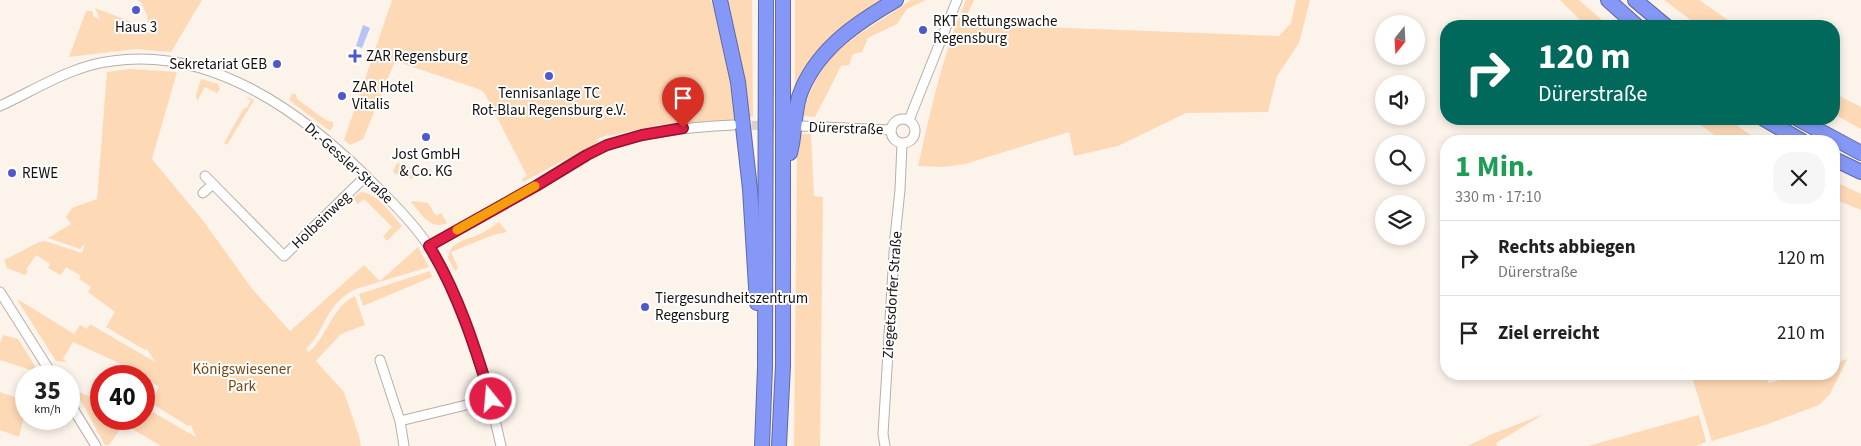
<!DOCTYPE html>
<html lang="de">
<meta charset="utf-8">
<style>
body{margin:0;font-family:"Source Sans 3",sans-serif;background:#f6f6f6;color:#202124;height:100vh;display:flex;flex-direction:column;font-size:19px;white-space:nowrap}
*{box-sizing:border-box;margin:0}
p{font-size:16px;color:#757577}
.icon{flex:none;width:28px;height:28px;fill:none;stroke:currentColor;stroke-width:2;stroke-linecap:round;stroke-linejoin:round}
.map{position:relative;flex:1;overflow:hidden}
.side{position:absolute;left:1440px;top:135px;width:400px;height:245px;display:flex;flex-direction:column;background:#fff;border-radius:20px;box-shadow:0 2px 8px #0003}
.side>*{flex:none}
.guide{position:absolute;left:1440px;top:20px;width:400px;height:105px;border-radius:20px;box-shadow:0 2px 8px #0003;background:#00695c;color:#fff;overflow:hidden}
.needle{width:32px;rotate:198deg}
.buttons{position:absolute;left:1375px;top:15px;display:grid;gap:10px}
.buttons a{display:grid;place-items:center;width:50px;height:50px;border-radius:50%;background:#fff;box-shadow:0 2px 8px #0003;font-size:25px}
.speed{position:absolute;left:15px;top:365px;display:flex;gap:10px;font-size:25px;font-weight:700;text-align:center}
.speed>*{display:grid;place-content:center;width:65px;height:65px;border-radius:50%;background:#fff;box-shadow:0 2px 8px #0003;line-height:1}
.speed small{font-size:12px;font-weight:400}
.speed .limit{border:8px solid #d22;background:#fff;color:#111}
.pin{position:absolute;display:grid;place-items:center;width:42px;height:42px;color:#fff;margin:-51px -21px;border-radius:50% 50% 50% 0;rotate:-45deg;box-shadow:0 0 5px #0007}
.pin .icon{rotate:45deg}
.me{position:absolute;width:55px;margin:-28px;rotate:343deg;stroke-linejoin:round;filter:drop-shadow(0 0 4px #0008)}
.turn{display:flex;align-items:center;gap:18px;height:105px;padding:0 15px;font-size:22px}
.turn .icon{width:65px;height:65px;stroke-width:2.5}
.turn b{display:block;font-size:35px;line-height:42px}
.round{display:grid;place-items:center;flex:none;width:52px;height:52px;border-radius:20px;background:#f6f6f6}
.head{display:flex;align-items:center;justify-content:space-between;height:85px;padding:0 15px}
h1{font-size:30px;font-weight:700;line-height:38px;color:#1e9e55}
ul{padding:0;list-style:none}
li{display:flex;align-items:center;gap:15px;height:75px;padding:0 15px;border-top:1px solid #e0e0e0}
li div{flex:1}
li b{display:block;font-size:19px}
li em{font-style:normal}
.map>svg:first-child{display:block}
</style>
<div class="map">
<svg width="1861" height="446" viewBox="0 0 1861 446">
<rect width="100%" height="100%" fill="#fcf3eb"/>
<g fill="#fed9b6">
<path d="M137,0H202L171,52L135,49L69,57L86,11H92L94,17L100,19L95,8L150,29L153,24L147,22L148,18L141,2Z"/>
<path d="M392,0H711C725,39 731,79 734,121L698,122L663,126V124L609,136L608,135L597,139L598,142L523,182L522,179L527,176L485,94L481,90L395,61L363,139L350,145L344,140Z"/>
<path d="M725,0H752L753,117H749L736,37Z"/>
<path d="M795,0H884L828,38L810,59L795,88Z"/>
<path d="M911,0H926L907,9L897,24L868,38L862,52L853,54L849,65L841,66L815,117L803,116C819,48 860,36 911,0Z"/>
<path d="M966,0H974L963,24L1279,36L1291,23L1296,0H1310L1299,43L1277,76L1268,112L1186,113L1118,146L1074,156L1069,132L965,164L943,167L918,166C931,109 943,53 966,0Z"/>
<path d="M1560,0H1579L1609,26H1586Z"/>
<path d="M1664,0H1699L1737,26H1699Z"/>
<path d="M130,69L177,72L152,159L204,222L253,290L290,331L364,265L380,281L418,247L429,267L356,289C324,305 327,329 306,349L309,352C327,337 332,306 355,296L365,325L341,334L316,361L344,392L359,436L361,446H161L124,424L109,445H105L75,390L101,402V419H144V407L196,437L191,425L188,426L151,403L159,387L132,369L73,342L63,359L67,362L56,361L18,301L19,300L74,334L80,325L87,329L90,324L155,362L147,349L145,350L106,327L115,312L88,292L91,287L79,279L81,276L66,267L61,275L48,268L50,264L36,255L26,270L28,271L25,275L7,268L4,260L39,242L45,241L82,253L85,244L80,249L48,238L71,224L66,217L72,208L97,199L107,72Z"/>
<path d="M201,79L218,84L220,89L217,93L205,87L197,101L196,95Z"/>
<path d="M1834,93L1861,107V129L1834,114Z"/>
<path d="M292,94H296L297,99L327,121L333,122V126L330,131L289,100Z"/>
<path d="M246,96L254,100L227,145L224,143L244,108L227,98L246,109L251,101Z"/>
<path d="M1692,119H1728L1759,141H1723Z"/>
<path d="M800,134H811L814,196L823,197L820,446H794L797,155Z"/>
<path d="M397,163L415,170L418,176L411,179L394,173L393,171Z"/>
<path d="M1834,181L1861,194V210L1834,199Z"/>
<path d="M361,192C378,193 392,215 402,226L387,241L383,236L392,227L364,199L358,204L353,198Z"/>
<path d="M413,201L428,203L436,216L441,213L447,223C430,231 421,213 411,202Z"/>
<path d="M499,222L507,232L493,235L451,252L458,268L455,271L448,258C450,240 469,240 482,233C488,230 493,226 499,222Z"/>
<path d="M430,271L432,277L363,306L359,294Z"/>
<path d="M3,335L18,339L41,376H36L37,372L0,360V343Z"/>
<path d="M1847,359L1830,394L1819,405L1765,425L1712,441L1691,374H1766L1769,383L1800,374H1834V363Z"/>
<path d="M0,392L26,401V409L19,437L0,430Z"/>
<path d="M1544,414L1496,443L1497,446H1468L1492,434Z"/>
<path d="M1699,415L1706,442L1696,446H1588Z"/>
</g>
<path fill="#b8c3f5" d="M363,25L370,28L362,48L356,46Z"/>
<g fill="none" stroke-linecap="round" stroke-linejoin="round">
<path stroke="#d9d1ca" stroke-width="9" stroke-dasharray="9 4.5" stroke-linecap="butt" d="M738,125L788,126"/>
<g stroke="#b7aea7" stroke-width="11">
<g id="minor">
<path d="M0,106C37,89 71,66 112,61C215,46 310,118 378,188C401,211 424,235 440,264C447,277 452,292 458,305C478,351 490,397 501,446"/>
<circle cx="903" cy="131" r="12"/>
<path d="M909,120L957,0"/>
<path d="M801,126L891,130"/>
<path d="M205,176L284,256L366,176"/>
<path d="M203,193L213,184"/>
<path d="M429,246C464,226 500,206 536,186C560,172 582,153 609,145C649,131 691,127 733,125"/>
<path d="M0,292L53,376"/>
<path d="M380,360L400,421L404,446"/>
<path d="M69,402L96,446"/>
<path d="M400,421L491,399"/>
<path d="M885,446L883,434L895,237L900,190L902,144"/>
</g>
</g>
<g stroke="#5e69a5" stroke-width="16">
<g id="highway">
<path d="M720,0L738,82L750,189L757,303"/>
<path d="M1608,0L1637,26"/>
<path d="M1635,0L1666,26"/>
<path d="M1764,119L1802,141"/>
<path d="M1798,119L1861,153"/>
<path d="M790,153C796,132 793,109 802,89C820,47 858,22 896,0"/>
<path d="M1834,159L1861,172"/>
<path d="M762,446L765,367L766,0"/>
<path d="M779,446L783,365V0"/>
</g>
</g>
<use href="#minor" stroke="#fff" stroke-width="9"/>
<use href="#highway" stroke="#8698f7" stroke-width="14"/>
</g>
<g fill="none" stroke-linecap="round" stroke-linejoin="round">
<g stroke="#92132f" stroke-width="12">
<path id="route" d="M491,399C475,347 458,293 429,246L536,186L587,155L607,145L642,135L683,128"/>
</g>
<use href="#route" stroke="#e11d48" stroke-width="9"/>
<path stroke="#f59e0b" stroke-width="9" d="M457,230L535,186"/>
</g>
<g fill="#4e59cf" stroke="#fff" stroke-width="2">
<circle cx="136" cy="10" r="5"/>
<circle cx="923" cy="30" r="5"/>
<path d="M352.5 48.5h5v5h5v5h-5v5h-5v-5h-5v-5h5z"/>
<circle cx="277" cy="64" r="5"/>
<circle cx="549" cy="76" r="5"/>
<circle cx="342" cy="96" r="5"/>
<circle cx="426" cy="137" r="5"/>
<circle cx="12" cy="173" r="5"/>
<circle cx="645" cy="307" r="5"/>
</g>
<g text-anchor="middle" stroke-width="4" stroke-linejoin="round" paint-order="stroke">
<g font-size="15" fill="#14110e" stroke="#fff" text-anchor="start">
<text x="933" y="26">RKT Rettungswache<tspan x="933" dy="17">Regensburg</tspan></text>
<text x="136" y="32" text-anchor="middle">Haus 3</text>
<text x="366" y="61">ZAR Regensburg</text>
<text x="267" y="69" text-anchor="end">Sekretariat GEB</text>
<text x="352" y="92">ZAR Hotel<tspan x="352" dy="17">Vitalis</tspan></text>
<text x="549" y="98" text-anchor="middle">Tennisanlage TC<tspan x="549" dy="17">Rot-Blau Regensburg e.V.</tspan></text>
<text x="426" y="159" text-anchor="middle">Jost GmbH<tspan x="426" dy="17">&amp; Co. KG</tspan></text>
<text x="22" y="178">REWE</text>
<text x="655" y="303">Tiergesundheitszentrum<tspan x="655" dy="17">Regensburg</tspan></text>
</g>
<g font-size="15" fill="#14110e" stroke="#fff">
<text transform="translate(846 128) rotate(2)" y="5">Dürerstraße</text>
<text transform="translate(349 163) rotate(42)" y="5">Dr.-Gessler-Straße</text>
<text transform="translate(321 220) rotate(-44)" y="5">Holbeinweg</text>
<text transform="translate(892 295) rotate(-86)" y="5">Ziegetsdorfer Straße</text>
</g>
<g font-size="15" fill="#734611" stroke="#fff">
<text x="242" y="374">Königswiesener<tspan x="242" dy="17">Park</tspan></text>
</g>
</g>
</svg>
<div class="buttons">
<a><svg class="needle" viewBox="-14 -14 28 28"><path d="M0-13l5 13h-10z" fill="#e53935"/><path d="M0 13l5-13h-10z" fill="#757577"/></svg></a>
<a><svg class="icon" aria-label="sound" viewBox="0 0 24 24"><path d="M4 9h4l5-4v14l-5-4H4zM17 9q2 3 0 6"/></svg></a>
<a><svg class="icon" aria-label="search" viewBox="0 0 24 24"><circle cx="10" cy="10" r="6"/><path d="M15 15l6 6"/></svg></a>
<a><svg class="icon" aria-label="layers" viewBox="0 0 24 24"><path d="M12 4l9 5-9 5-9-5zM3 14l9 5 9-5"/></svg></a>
</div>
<div class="speed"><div>35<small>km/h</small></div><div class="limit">40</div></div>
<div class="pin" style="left:683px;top:128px;background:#d93025"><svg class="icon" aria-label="arrive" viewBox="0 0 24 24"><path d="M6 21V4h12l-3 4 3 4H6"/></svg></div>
<svg class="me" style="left:491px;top:399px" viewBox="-20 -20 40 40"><circle r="17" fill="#e11d48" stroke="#fff" stroke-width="3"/><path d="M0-11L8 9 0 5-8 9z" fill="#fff"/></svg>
<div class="guide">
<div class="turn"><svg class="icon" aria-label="right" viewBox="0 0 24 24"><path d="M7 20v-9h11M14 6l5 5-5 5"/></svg><div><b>120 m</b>Dürerstraße</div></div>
</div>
<section class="side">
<div class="head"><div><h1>1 Min.</h1><p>330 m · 17:10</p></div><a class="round"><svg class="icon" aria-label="close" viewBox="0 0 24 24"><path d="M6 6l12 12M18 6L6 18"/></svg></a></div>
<ul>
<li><svg class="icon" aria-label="right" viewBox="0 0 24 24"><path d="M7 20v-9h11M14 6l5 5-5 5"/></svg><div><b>Rechts abbiegen</b><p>Dürerstraße</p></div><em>120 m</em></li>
<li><svg class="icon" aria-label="arrive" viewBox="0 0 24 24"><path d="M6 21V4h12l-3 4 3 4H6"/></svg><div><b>Ziel erreicht</b></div><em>210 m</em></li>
</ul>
</section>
</div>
